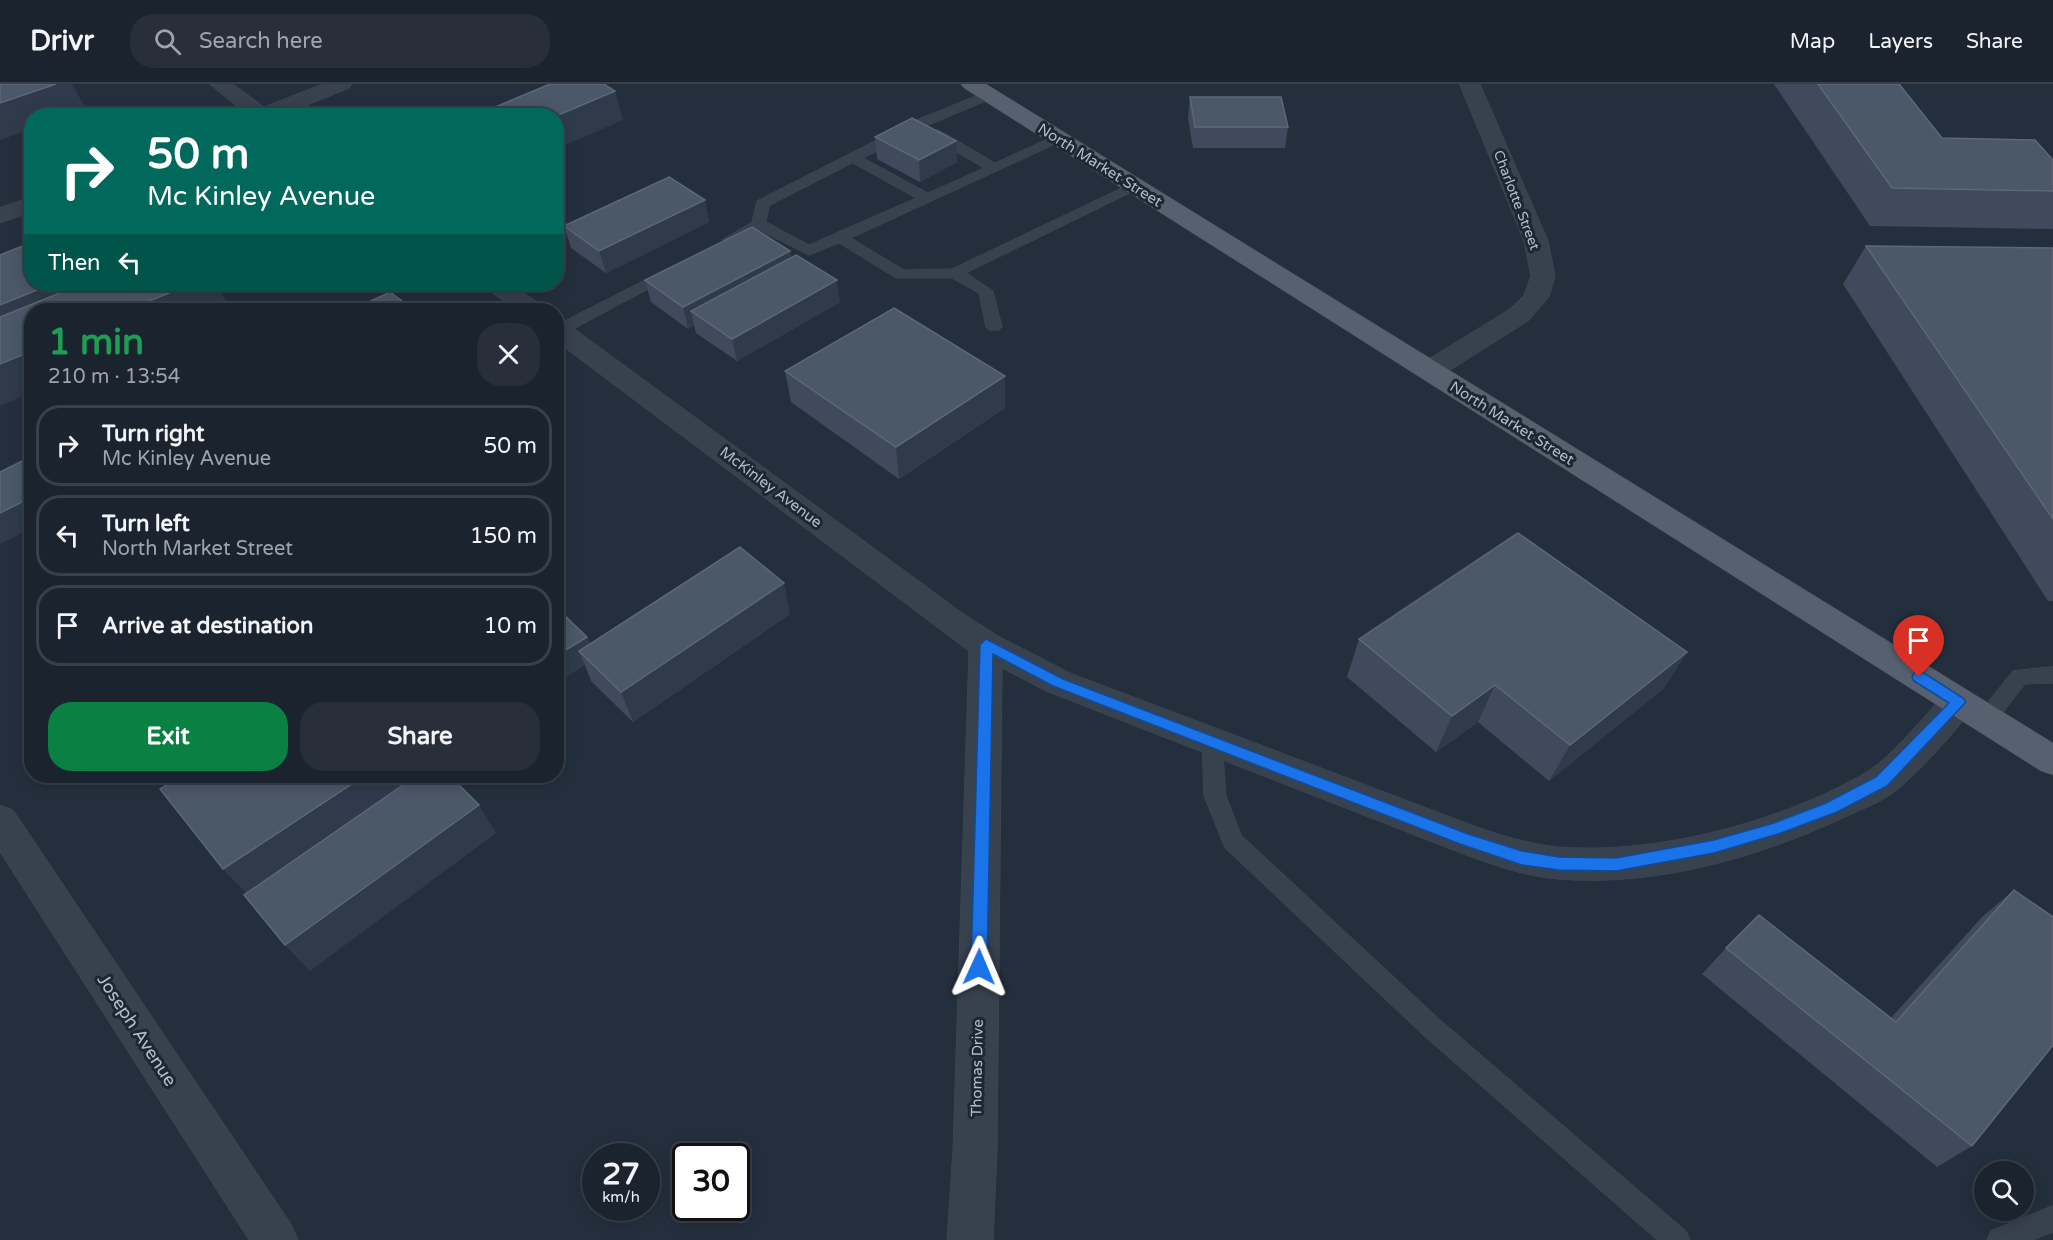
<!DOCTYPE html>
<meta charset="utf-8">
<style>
body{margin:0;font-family:"Varela Round",sans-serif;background:#282f3a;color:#f1f3f6;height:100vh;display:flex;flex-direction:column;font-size:22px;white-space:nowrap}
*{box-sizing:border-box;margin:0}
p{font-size:20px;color:#a0a4aa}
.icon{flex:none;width:33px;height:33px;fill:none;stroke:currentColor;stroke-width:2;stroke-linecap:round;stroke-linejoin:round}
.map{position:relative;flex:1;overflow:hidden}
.drawer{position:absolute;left:24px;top:219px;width:540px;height:480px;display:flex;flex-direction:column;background:#1b232e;border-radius:24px;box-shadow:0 3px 15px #0003,0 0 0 2px #39404a}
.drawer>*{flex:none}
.hud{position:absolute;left:24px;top:24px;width:540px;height:183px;border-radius:24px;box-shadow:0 3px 15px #0003,0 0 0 2px #39404a;background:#00695c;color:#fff;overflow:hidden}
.tools{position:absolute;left:1974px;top:1077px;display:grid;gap:12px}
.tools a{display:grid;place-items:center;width:60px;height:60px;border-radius:50%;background:#1b232e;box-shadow:0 3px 15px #0003,0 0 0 2px #39404a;font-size:30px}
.speed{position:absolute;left:582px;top:1059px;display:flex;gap:12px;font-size:30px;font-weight:700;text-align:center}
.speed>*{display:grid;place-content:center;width:78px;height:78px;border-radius:50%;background:#1b232e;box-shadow:0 3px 15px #0003,0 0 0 2px #39404a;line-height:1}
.speed small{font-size:15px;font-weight:400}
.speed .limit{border:3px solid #111;border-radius:9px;background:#fff;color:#111}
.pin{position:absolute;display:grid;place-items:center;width:51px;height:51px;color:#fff;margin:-62px -26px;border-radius:50% 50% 50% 0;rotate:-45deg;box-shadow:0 0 6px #0007}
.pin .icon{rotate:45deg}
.me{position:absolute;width:66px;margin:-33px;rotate:1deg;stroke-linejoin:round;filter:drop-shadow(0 0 4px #0008)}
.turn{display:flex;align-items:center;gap:21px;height:126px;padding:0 24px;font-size:27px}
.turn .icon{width:78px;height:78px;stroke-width:2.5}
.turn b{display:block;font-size:42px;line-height:51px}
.then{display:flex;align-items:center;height:57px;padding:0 24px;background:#0003;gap:12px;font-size:22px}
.round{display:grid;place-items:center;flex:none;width:63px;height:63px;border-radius:24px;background:#282f3a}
.head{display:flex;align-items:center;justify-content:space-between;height:102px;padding:0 24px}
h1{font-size:36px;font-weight:700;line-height:45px;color:#1e9e55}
.primary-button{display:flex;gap:12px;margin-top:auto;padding:12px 24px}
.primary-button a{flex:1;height:69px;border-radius:24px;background:#0b8043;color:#fff;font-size:24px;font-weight:700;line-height:69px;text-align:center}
.primary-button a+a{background:#282f3a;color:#f1f3f6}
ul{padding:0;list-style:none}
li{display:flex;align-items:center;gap:18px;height:81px;margin:0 12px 9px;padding:0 12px;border:3px solid #39404a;border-radius:24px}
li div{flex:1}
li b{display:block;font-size:22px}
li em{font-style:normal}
header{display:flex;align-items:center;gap:36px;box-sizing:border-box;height:84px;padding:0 30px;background:#1b232e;border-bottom:2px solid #39404a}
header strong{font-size:28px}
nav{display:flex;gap:33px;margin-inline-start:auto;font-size:21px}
.search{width:420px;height:54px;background:#282f3a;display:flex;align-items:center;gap:15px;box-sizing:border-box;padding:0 21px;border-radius:24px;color:#a0a4aa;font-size:22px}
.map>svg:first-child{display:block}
</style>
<header>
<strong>Drivr</strong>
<div class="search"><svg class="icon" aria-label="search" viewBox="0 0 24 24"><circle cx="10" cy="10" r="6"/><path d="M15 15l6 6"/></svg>Search here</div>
<nav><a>Map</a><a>Layers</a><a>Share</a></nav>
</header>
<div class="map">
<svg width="2053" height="1156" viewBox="0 0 2053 1156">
<rect width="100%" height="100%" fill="#242f3e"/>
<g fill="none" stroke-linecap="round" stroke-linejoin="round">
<g stroke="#414a57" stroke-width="1">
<g id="service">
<path d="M989,7L995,11L993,14L924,43L863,74L928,109L984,84L929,52L928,49L929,46H939L995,79L1054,52H1064L1066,55L851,154L904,186L952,185L1130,100L1135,99L1142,103L966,189L993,207L1002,243L999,246H989L986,243L979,209L952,194H896L839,159L809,171L759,146L734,159H724L722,156L752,138L757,117L914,37ZM853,79L916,114L809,161L766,138L769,122Z"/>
<path d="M669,184L674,185L676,188L674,191L564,250L556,251V242Z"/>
<path d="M2053,583V599L2025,600L1993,641L1986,643L1979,641L1976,635L1979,629L2013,587Z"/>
<path d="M1212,649L1219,651L1222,657L1226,712L1241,751L1438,934L1686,1147L1690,1156H1657L1422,950L1225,764L1204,712L1202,657L1205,651Z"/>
<path d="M2053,1122V1148L2033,1156H1987L1991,1147Z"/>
</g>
</g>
<g stroke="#414a57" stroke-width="1">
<g id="minor">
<path d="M210,0H233L264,23L323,0H352L349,4L281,32H249Z"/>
<path d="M1460,0H1480L1548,157L1555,192L1549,213L1528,237L1439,293L1429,296L1419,293L1416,287L1419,281L1510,225L1524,211L1531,192L1524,157Z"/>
<path d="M32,113V128L0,139V124Z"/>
<path d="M484,200H512L541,221L545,226H516L487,205Z"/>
<path d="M556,236L565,238L961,528L998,552L1070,589L1477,743C1503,752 1530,760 1557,763C1654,771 1776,739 1860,692C1886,678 1907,651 1927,630C1933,623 1941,612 1949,608C1958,604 1963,606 1971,608L1976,618C1964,640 1911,697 1890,711C1876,720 1860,726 1845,733C1758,774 1654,803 1558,795C1522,792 1487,779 1453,766L1046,607L1002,584L997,1067L993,1156H947L953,1067L969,567L556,257Z"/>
<path d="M0,721L13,726L291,1140L298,1156H249L0,768Z"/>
</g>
</g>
<g stroke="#414a57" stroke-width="1">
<path id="primary" d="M961,0H986L2053,659V691L2041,687L964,4Z"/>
</g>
<use href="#service" fill="#38414e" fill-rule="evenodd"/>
<use href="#minor" fill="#38414e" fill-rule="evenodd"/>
<use href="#primary" fill="#56606e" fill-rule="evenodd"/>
</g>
<g fill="#3f4b5c">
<path d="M1774,0H1899L1942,54L2053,76V145L1870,142Z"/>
<path d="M1190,13L1288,43L1285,64H1193L1188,34Z"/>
<path d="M875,53L957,78L920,98L877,75Z"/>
<path d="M709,138L606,189L571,164L564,142Z"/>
<path d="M1866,162L2053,164V517H2048L1843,200Z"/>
<path d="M790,167L791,173L840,218L737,277L696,249L694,241L688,245L651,218L645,196Z"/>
<path d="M785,287L1005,324L899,395L791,318Z"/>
<path d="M790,530L633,638L591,597L585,581L556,599L587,553L590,560Z"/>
<path d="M1359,555L1687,568L1663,605L1549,697L1478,638L1436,668L1347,593Z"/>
<path d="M2014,806L1972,1062L1937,1083L1702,890L1726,864L1891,934L1982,833Z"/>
</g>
<g fill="#2f3b4b">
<path d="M56,0H72L86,25L69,32H32V45L0,56V19Z"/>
<path d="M615,7L623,36L556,65V32Z"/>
<path d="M956,57L957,78L920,98L919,76Z"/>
<path d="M705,116L709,138L606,189L599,167Z"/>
<path d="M790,167L793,189L691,227L694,241L688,245L683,223Z"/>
<path d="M837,196L840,218L737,277L732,255Z"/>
<path d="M52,200H146L0,262V221Z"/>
<path d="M191,200H216L229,222L219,226H127Z"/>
<path d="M32,267V308L0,322V280Z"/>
<path d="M1005,292V324L899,395L896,363Z"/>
<path d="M32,413V444L0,460V429Z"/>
<path d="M784,499L790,530L633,638L621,608Z"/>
<path d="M587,553L596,574L579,567L585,581L556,599V572Z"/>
<path d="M1687,568L1663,605L1549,697L1570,661Z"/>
<path d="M1495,601L1478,638L1436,668L1452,632Z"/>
<path d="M364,692H426L249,812L223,785Z"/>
<path d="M479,721L496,749L310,887L285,861Z"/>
</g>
<g fill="#4b5868" stroke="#5c6777" stroke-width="1.5">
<path d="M0,0H56L0,19Z"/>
<path d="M550,0H604L615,7L556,32H474Z"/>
<path d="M1818,0H1899L1942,54L2035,56L2053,76V107L1892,104Z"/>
<path d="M1190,13H1281L1288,43H1195Z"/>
<path d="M912,34L956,57L919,76L875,53Z"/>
<path d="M669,93L705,116L599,167L564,142Z"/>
<path d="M752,143L790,167L683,223L645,196Z"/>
<path d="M32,158V200H52L0,221V171Z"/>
<path d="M1866,162L2053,164V435Z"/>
<path d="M796,171L837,196L732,255L691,227Z"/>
<path d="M82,200H191L127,226H32V267L0,280V233Z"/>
<path d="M390,208L414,226H351Z"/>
<path d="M419,224L423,226H413Z"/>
<path d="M894,224L1005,292L896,363L785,287Z"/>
<path d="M32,372V413L0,429V388Z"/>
<path d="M1518,449L1687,568L1570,661L1495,601L1452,632L1359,555Z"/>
<path d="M740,463L784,499L621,608L579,567Z"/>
<path d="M558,525L587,553L556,572V526Z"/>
<path d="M182,692H364L223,785L160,705Z"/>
<path d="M416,692H450L479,721L285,861L244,811Z"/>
<path d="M2014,806L2053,833V961L1972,1062L1726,864L1759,831L1896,938Z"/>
</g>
<path fill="#1a73e8" stroke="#114b97" stroke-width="1.5" d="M986,555L1063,595L1468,750L1522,767L1559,773L1616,774L1714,756L1774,739L1826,719L1876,693L1949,619L1914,597L1912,593L1914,589H1924L1963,614L1966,618L1887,702L1837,728L1781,749L1714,769L1616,787L1559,786L1522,781L1460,760L1053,602L993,570L987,883L985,888L979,890L974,888L971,883L980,561Z"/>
<g text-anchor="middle" stroke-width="6" stroke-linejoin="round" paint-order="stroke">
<g font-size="14" fill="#b4bcc9" stroke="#1d2633">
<text transform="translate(1517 116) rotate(69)" y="5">Charlotte Street</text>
</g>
<g font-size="15" fill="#b4bcc9" stroke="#1d2633">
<text transform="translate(1100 81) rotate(32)" y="5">North Market Street</text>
<text transform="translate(1512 339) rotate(32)" y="5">North Market Street</text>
<text transform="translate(771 403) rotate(37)" y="5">McKinley Avenue</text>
<text transform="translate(977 984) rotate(-89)" y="5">Thomas Drive</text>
</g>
<g font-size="18" fill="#b4bcc9" stroke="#1d2633">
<text transform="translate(137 946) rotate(57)" y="6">Joseph Avenue</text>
</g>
</g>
</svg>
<div class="tools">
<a><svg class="icon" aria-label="search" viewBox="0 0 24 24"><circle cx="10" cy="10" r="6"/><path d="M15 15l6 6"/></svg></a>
</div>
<div class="speed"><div>27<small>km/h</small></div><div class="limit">30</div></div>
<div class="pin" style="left:1919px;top:593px;background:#d93025"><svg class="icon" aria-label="arrive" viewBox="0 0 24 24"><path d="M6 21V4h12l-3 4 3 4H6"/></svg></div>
<svg class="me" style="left:979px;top:883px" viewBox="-20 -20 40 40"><path d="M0-17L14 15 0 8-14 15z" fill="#1a73e8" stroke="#fff" stroke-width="4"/></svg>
<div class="hud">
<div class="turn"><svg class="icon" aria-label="right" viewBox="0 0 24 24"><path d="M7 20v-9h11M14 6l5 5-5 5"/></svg><div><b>50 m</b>Mc Kinley Avenue</div></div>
<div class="then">Then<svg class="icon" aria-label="left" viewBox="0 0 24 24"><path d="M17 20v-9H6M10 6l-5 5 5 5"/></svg></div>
</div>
<section class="drawer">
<div class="head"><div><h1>1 min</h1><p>210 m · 13:54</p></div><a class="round"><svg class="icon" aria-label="close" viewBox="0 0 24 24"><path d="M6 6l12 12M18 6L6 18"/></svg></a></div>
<ul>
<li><svg class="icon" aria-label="right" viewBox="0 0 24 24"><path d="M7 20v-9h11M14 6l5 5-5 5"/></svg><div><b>Turn right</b><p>Mc Kinley Avenue</p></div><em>50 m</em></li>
<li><svg class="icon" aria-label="left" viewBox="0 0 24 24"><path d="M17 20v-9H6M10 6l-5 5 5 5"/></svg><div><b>Turn left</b><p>North Market Street</p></div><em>150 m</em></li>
<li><svg class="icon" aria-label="arrive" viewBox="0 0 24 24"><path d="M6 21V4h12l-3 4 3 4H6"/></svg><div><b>Arrive at destination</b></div><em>10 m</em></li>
</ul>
<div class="primary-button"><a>Exit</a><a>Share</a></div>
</section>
</div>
